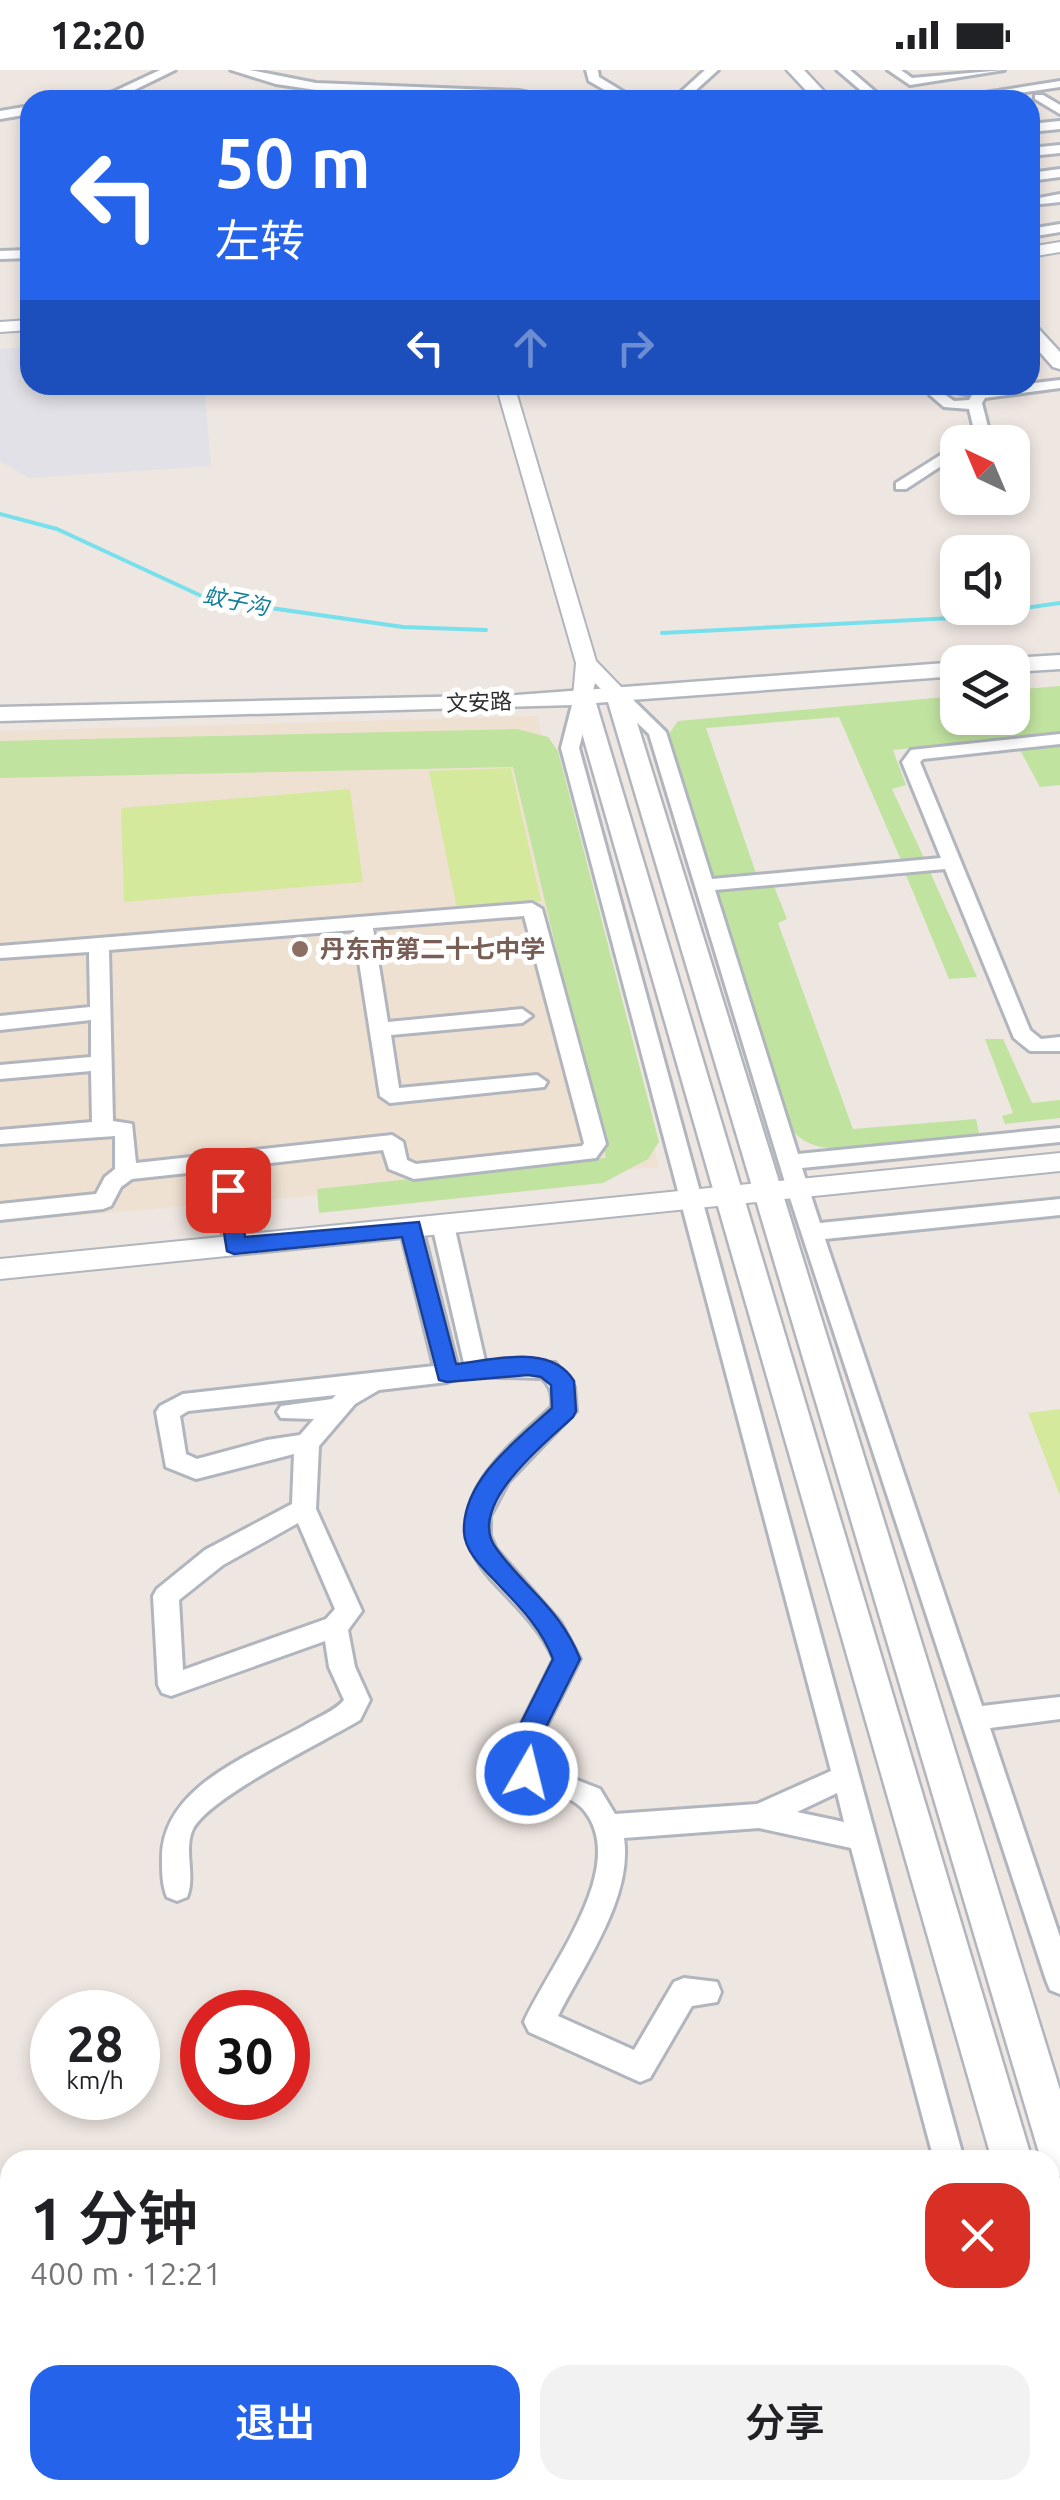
<!DOCTYPE html>
<html lang="zh">
<meta charset="utf-8">
<style>
body{margin:0;font-family:Ubuntu,"Noto Sans SC",sans-serif;background:#f2f2f2;color:#202124;height:100vh;display:flex;flex-direction:column;font-size:38px;white-space:nowrap}
*{box-sizing:border-box;margin:0}
p{font-size:32px;color:#757577}
.icon{flex:none;width:55px;height:55px;fill:none;stroke:currentColor;stroke-width:2;stroke-linecap:round;stroke-linejoin:round}
.map{position:relative;flex:1;overflow:hidden}
.side{position:absolute;left:0px;top:2080px;width:1060px;height:350px;display:flex;flex-direction:column;background:#fff;border-radius:30px 30px 0 0;box-shadow:0 5px 15px #0003}
.side>*{flex:none}
.top-card{position:absolute;left:20px;top:20px;width:1020px;height:305px;border-radius:30px;box-shadow:0 5px 15px #0003;background:#2563eb;color:#fff;overflow:hidden}
.needle{width:65px;rotate:316deg}
.fabs{position:absolute;left:940px;top:355px;display:grid;gap:20px}
.fabs a{display:grid;place-items:center;width:90px;height:90px;border-radius:20px;background:#fff;box-shadow:0 5px 15px #0003;font-size:50px}
.speed{position:absolute;left:30px;top:1920px;display:flex;gap:20px;font-size:50px;font-weight:700;text-align:center}
.speed>*{display:grid;place-content:center;width:130px;height:130px;border-radius:50%;background:#fff;box-shadow:0 5px 15px #0003;line-height:1}
.speed small{font-size:25px;font-weight:400}
.speed .limit{border:15px solid #d22;background:#fff;color:#111}
.pin{position:absolute;display:grid;place-items:center;width:85px;height:85px;color:#fff;margin:-42px;border-radius:20px;box-shadow:0 5px 15px #0006}
.me{position:absolute;width:110px;margin:-55px;rotate:8deg;stroke-linejoin:round;filter:drop-shadow(0 0 8px #0008)}
.turn{display:flex;align-items:center;gap:35px;height:210px;padding:0 30px;font-size:45px}
.turn .icon{width:130px;height:130px;stroke-width:2.5}
.turn b{display:block;font-size:70px;line-height:85px}
.lanes{display:flex;align-items:center;height:95px;padding:0 30px;background:#0003;justify-content:center;gap:50px;direction:ltr}
.lanes .off{opacity:.35}
.round{display:grid;place-items:center;flex:none;width:105px;height:105px;border-radius:30px;background:#f2f2f2}
.headline{display:flex;align-items:center;justify-content:space-between;height:170px;padding:0 30px}
h1{font-size:60px;font-weight:600;line-height:75px}
.cta{display:flex;gap:20px;margin-top:auto;padding:20px 30px}
.cta a{flex:1;height:115px;border-radius:30px;background:#2563eb;color:#fff;font-size:40px;font-weight:600;line-height:115px;text-align:center}
.cta a+a{background:#f2f2f2;color:#202124}
.status{display:flex;justify-content:space-between;align-items:center;height:70px;padding:0 50px;background:#fff;direction:ltr}
.status svg{height:28px;fill:currentColor}
.map>svg:first-child{display:block}
</style>
<div class="status"><b>12:20</b><svg viewBox="0 0 49 12"><path d="M0 12V9h3v3zM5 12V6h3v6zM10 12V3h3v9zM15 12V0h3v12zM26 1h20v11H26zM47 4h2v5h-2z"/></svg></div>
<div class="map">
<svg width="1060" height="2430" viewBox="0 0 1060 2430">
<rect width="100%" height="100%" fill="#eee6e1"/>
<path fill="#e2e1e7" d="M30,277V315H204L211,396L29,408L0,391V279Z"/>
<path fill="#efe1d2" d="M537,646L659,1097L0,1152V661Z"/>
<g fill="#c1e3a0">
<path d="M1060,616V663L893,680L906,715L892,719L924,788L901,790L839,647L706,658L756,803L707,807L666,668L678,651L957,626L958,648H1012L1013,620Z"/>
<path d="M517,659L548,667L558,681L659,1072L648,1089L603,1113L319,1143L317,1119L606,1088L513,697L0,708V671Z"/>
<path d="M1060,675V715L1040,717L1019,678Z"/>
<path d="M930,802L977,907L949,909L906,805Z"/>
<path d="M774,816L787,849L778,853L853,1059L976,1049L979,1063C941,1068 850,1086 817,1076C803,1072 795,1064 785,1054L714,822Z"/>
<path d="M985,969H1003L1032,1033L1060,1030V1048L1005,1054L1002,1046L1013,1043Z"/>
</g>
<g fill="#d5e99c">
<path d="M511,698L541,831L457,839L429,701Z"/>
<path d="M350,719L363,812L124,832L121,738Z"/>
<path d="M1060,1339V1426L1028,1343Z"/>
</g>
<g fill="none" stroke-linecap="round" stroke-linejoin="round">
<g stroke="#78e0ec" stroke-width="4">
<path d="M0,444L57,459L208,529L403,557L486,560"/>
<path d="M662,563L953,548L1060,533"/>
</g>
<g stroke="#b1b5bd" stroke-width="6">
<g id="minor">
<path d="M160,0H175L120,27L82,30L113,22Z"/>
<path d="M231,0H250L316,13L519,21L565,30L316,20L276,14Z"/>
<path d="M586,0H598L599,7L627,24V30H615L617,27L589,11Z"/>
<path d="M705,0H718L685,30H672Z"/>
<path d="M837,0H850L885,30H872Z"/>
<path d="M888,0H901L912,8L1004,0L910,15Z"/>
<path d="M1060,11V17L972,30H941Z"/>
<path d="M1035,25H1043L1060,35V44L1035,29Z"/>
<path d="M30,36V44L0,49V41Z"/>
<path d="M1060,51V59L1030,62V54Z"/>
<path d="M1060,75V83L1030,86V78Z"/>
<path d="M1060,99V107L1030,111V103Z"/>
<path d="M1030,122L1039,128L1060,124V132L1032,135Z"/>
<path d="M1060,154V162L1030,167V159Z"/>
<path d="M30,180V188L0,189V181Z"/>
<path d="M1060,310V318L985,328L982,333L989,361L974,372H958L974,360L969,339L944,337L930,325L938,315H975L983,319ZM950,321L972,325L969,330L954,331L944,324Z"/>
<path d="M958,374V385L906,419H896V413Z"/>
<path d="M617,619L623,620L666,662L712,809L941,788L902,692L911,680L1060,664V674L923,689L920,692L1030,960L1041,969L1060,967V981H1030L1014,968L945,799L715,820L798,1084L1060,1058V1072L802,1098L820,1153L1060,1129V1145L825,1169L982,1636L1060,1627V1649L990,1658L1060,1867V1924L1050,1920L1046,1910L787,1119L649,664L611,628L608,624Z"/>
<path d="M583,622L592,627L579,678L964,2090H934L851,1778L759,1758L624,1768C633,1827 584,1894 558,1946L634,1980L674,1912L684,1908L717,1912L721,1922L717,1932L692,1936L650,2008L640,2012L529,1962L524,1952C548,1897 633,1794 582,1738C570,1725 535,1718 517,1711L507,1683L554,1589C540,1557 514,1534 491,1509C430,1440 500,1384 552,1337C553,1324 551,1317 542,1308L467,1306L432,1155L435,1149L443,1147L454,1155L485,1291L555,1293L574,1317L576,1341L508,1412L490,1446V1466L496,1479L560,1552L580,1589L533,1683L538,1695L600,1719L615,1744L757,1734L831,1701L561,678L574,627ZM837,1723L844,1752L797,1742Z"/>
<path d="M532,833L542,839L606,1074L596,1088L414,1109L389,1099L383,1080L236,1097L246,1176L235,1184L224,1176L215,1100L132,1109L121,1117L111,1136L103,1139L0,1150V1134L96,1124L105,1107L115,1099V1066L0,1074V1060L92,1052L91,1001L0,1009V995L91,987V950L0,960V946L90,937L89,882L0,888V876ZM524,846L584,1073L582,1076L416,1094L407,1090L403,1072L392,1065L136,1093L132,1054L113,1051L109,880L354,860L380,1026L390,1033L544,1017L547,1012L537,1005L399,1018L391,965L522,953L532,946L522,939L388,952L373,858Z"/>
<path d="M411,1150L422,1158L459,1303L455,1309L447,1312L379,1320L355,1334L319,1376L316,1439L362,1541L348,1560L355,1597L370,1630L360,1650C325,1671 209,1727 193,1759C183,1780 196,1806 187,1827L177,1831L167,1827C162,1815 162,1802 162,1789C161,1717 251,1685 305,1655C318,1647 335,1641 344,1630L329,1597L325,1571L171,1626L162,1623L158,1615L153,1526L157,1519L205,1480L292,1434L294,1384L196,1409L166,1397L156,1342L160,1336L183,1324L434,1296L400,1158ZM336,1325L332,1329L281,1336L277,1342L281,1348L314,1349L300,1365L267,1370L197,1389L186,1384L180,1346L188,1341ZM298,1453L335,1539L326,1549L183,1600L179,1530L223,1495Z"/>
<path d="M1060,2166V2198L1050,2199V2167Z"/>
<path d="M1050,2411L1057,2430H1023L1020,2420H1050Z"/>
</g>
</g>
<g stroke="#b1b5bd" stroke-width="4">
<g id="tertiary">
<path d="M1060,172V182L1030,187V177Z"/>
<path d="M30,250V260L0,262V252Z"/>
<path d="M496,315H514L596,591L624,620L627,624L624,628H610L595,613L590,631L583,633L573,627L576,593Z"/>
<path d="M1060,1083V1101L0,1209V1189Z"/>
</g>
</g>
<g stroke="#b1b5bd" stroke-width="5">
<g id="secondary">
<path d="M787,0H804L832,30H815Z"/>
<path d="M1030,254L1036,256L1060,282V299L1053,297L1030,271Z"/>
<path d="M1060,585V599L1012,602V592H1003L1012,588Z"/>
<path d="M959,592L958,606L630,630L1060,2020V2106L1050,2102V2090H1041L1040,2086L608,632L596,633L1032,2090H992L574,635L0,651V637L517,625Z"/>
<path d="M1050,2198L1060,2202V2274L1050,2270Z"/>
</g>
</g>
<use href="#minor" fill="#fff" fill-rule="evenodd"/>
<use href="#tertiary" fill="#fff" fill-rule="evenodd"/>
<use href="#secondary" fill="#fff" fill-rule="evenodd"/>
</g>
<path fill="#2563eb" stroke="#184099" stroke-width="2.5" d="M228,1112L239,1120L245,1167L419,1152L456,1294C494,1290 551,1273 574,1311L576,1341L573,1347C546,1372 465,1436 496,1478C525,1519 560,1538 580,1589L533,1683L541,1703L537,1711L527,1715L518,1711L506,1683L553,1589C542,1559 520,1537 498,1514C485,1500 465,1483 464,1462C462,1410 518,1369 552,1338L551,1315L541,1307L528,1305L447,1312L439,1310L402,1167L234,1184L227,1181L217,1120Z"/>
<circle fill="#8d6e63" stroke="#fff" stroke-width="4" cx="300" cy="879" r="10"/>
<g text-anchor="middle" stroke-width="10" stroke-linejoin="round" paint-order="stroke">
<g font-size="22" font-style="italic" fill="#127e97" stroke="#fff">
<text transform="translate(236 531) rotate(11)" y="8">蚊子沟</text>
</g>
<g font-size="22" fill="#2e2e2e" stroke="#fff">
<text transform="translate(479 632) rotate(-2)" y="8">文安路</text>
</g>
<g font-size="25" font-weight="bold" fill="#785e54" stroke="#fff" text-anchor="start">
<text x="320" y="888">丹东市第二十七中学</text>
</g>
</g>
</svg>
<div class="fabs">
<a><svg class="needle" viewBox="-14 -14 28 28"><path d="M0-13l5 13h-10z" fill="#e53935"/><path d="M0 13l5-13h-10z" fill="#757577"/></svg></a>
<a><svg class="icon" aria-label="sound" viewBox="0 0 24 24"><path d="M4 9h4l5-4v14l-5-4H4zM17 9q2 3 0 6"/></svg></a>
<a><svg class="icon" aria-label="layers" viewBox="0 0 24 24"><path d="M12 4l9 5-9 5-9-5zM3 14l9 5 9-5"/></svg></a>
</div>
<div class="speed"><div>28<small>km/h</small></div><div class="limit">30</div></div>
<div class="pin" style="left:228px;top:1120px;background:#d93025"><svg class="icon" aria-label="arrive" viewBox="0 0 24 24"><path d="M6 21V4h12l-3 4 3 4H6"/></svg></div>
<svg class="me" style="left:527px;top:1703px" viewBox="-20 -20 40 40"><circle r="17" fill="#2563eb" stroke="#fff" stroke-width="3"/><path d="M0-11L8 9 0 5-8 9z" fill="#fff"/></svg>
<div class="top-card">
<div class="turn"><svg class="icon" aria-label="left" viewBox="0 0 24 24"><path d="M17 20v-9H6M10 6l-5 5 5 5"/></svg><div><b>50 m</b>左转</div></div>
<div class="lanes"><svg class="icon" aria-label="left" viewBox="0 0 24 24"><path d="M17 20v-9H6M10 6l-5 5 5 5"/></svg><svg class="icon off" aria-label="ahead" viewBox="0 0 24 24"><path d="M12 20V5M6 11l6-6 6 6"/></svg><svg class="icon off" aria-label="right" viewBox="0 0 24 24"><path d="M7 20v-9h11M14 6l5 5-5 5"/></svg></div>
</div>
<section class="side">
<div class="headline"><div><h1>1 分钟</h1><p>400 m · 12:21</p></div><a class="round" style="background:#d93025;color:#fff"><svg class="icon" aria-label="close" viewBox="0 0 24 24"><path d="M6 6l12 12M18 6L6 18"/></svg></a></div>
<div class="cta"><a>退出</a><a>分享</a></div>
</section>
</div>
